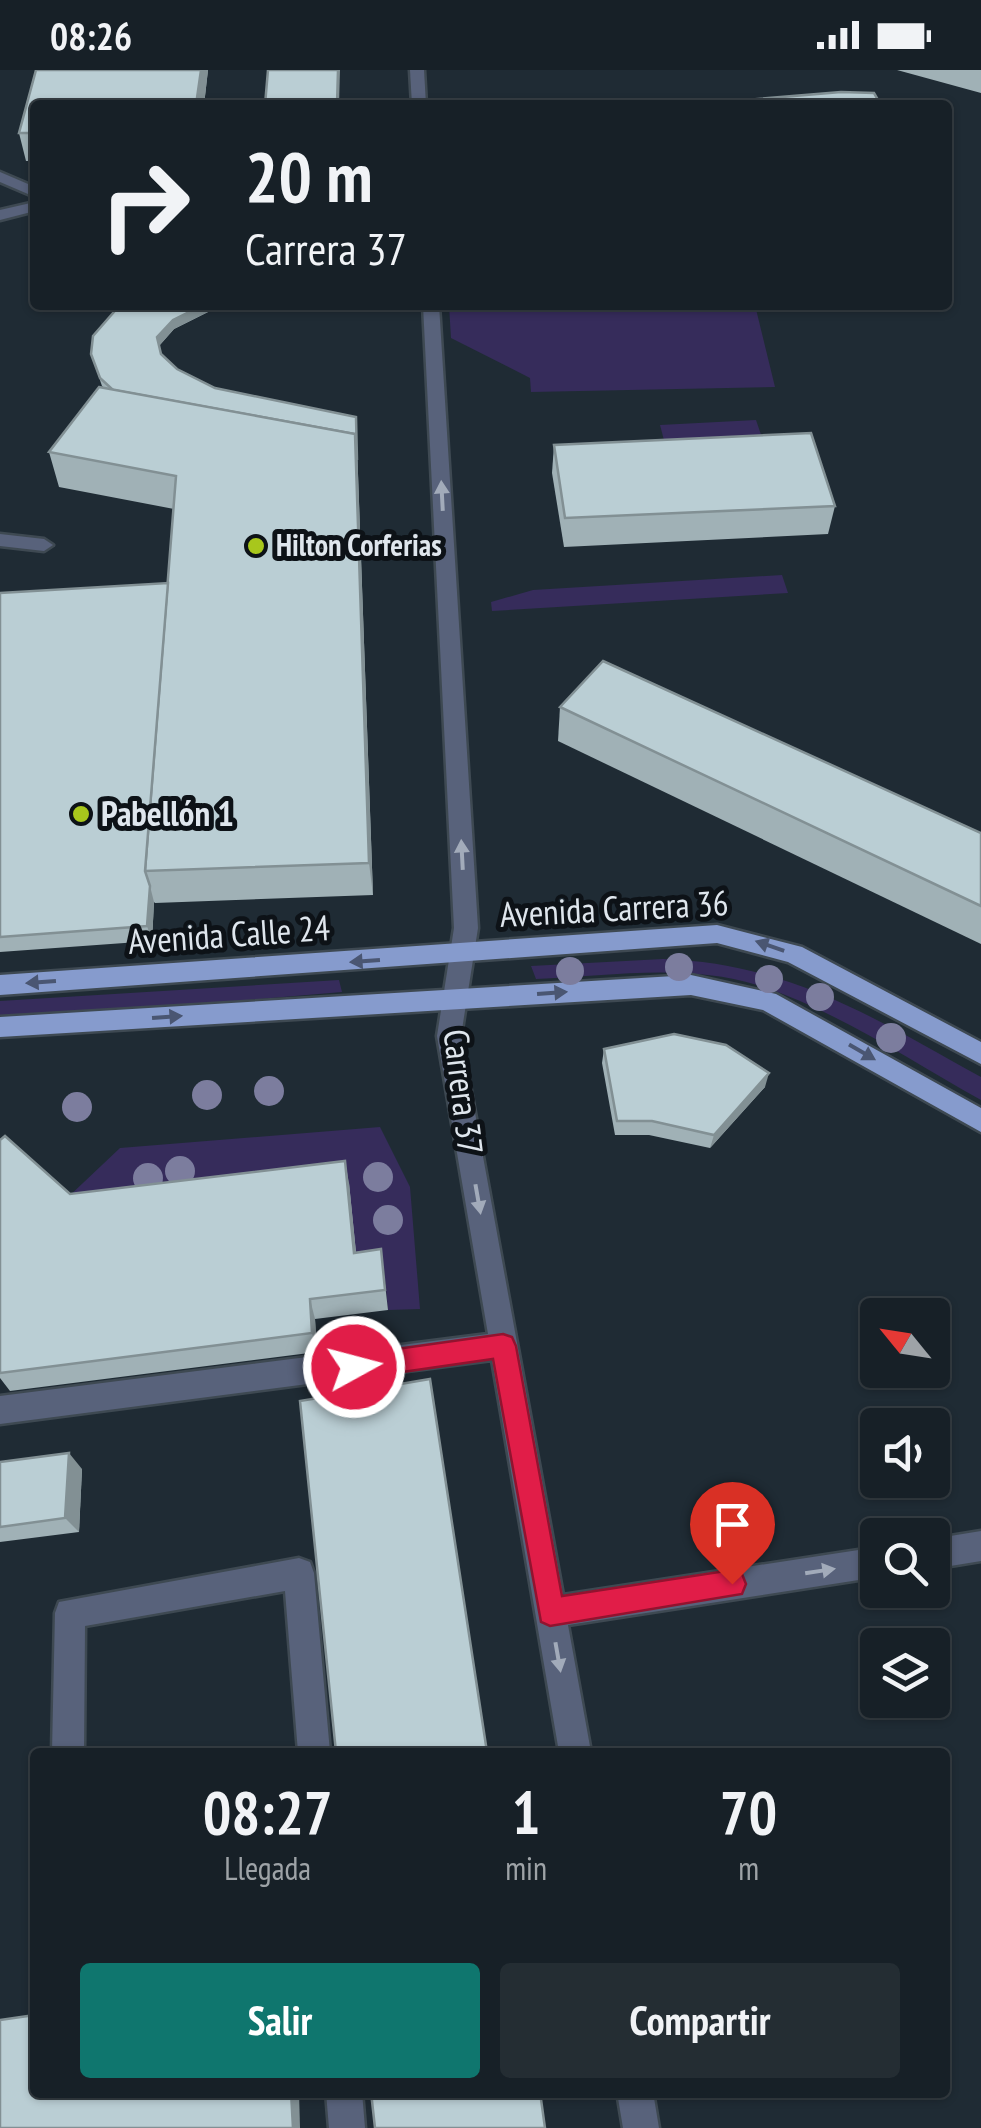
<!DOCTYPE html>
<html lang="es">
<meta charset="utf-8">
<style>
body{margin:0;font-family:"PT Sans Narrow",sans-serif;background:#242d33;color:#f1f3f6;height:100vh;display:flex;flex-direction:column;font-size:38px;white-space:nowrap}
*{box-sizing:border-box;margin:0}
p{font-size:32px;color:#9ea3a7}
.icon{flex:none;width:55px;height:55px;fill:none;stroke:currentColor;stroke-width:2;stroke-linecap:round;stroke-linejoin:round}
.map{position:relative;flex:1;overflow:hidden}
.sheet{position:absolute;left:30px;top:1678px;width:920px;height:350px;display:flex;flex-direction:column;background:#172027;border-radius:10px;box-shadow:0 2px 8px #0004,0 0 0 2px #363e44}
.sheet>*{flex:none}
.hud{position:absolute;left:30px;top:30px;width:922px;height:210px;border-radius:10px;box-shadow:0 2px 8px #0004,0 0 0 2px #363e44;background:#172027;color:#f1f3f6;overflow:hidden}
.needle{width:65px;rotate:300deg}
.buttons{position:absolute;left:860px;top:1228px;display:grid;gap:20px}
.buttons a{display:grid;place-items:center;width:90px;height:90px;border-radius:10px;background:#172027;box-shadow:0 2px 8px #0004,0 0 0 2px #363e44;font-size:50px}
.pin{position:absolute;display:grid;place-items:center;width:85px;height:85px;color:#fff;margin:-102px -42px;border-radius:50% 50% 50% 0;rotate:-45deg;box-shadow:0 0 10px #0007}
.pin .icon{rotate:45deg}
.me{position:absolute;width:110px;margin:-55px;rotate:83deg;stroke-linejoin:round;filter:drop-shadow(0 0 8px #0008)}
.turn{display:flex;align-items:center;gap:35px;height:210px;padding:0 50px;font-size:45px}
.turn .icon{width:130px;height:130px;stroke-width:2.5}
.turn b{display:block;font-size:70px;line-height:85px}
.eta{display:flex;justify-content:space-evenly;align-items:center;height:170px;text-align:center}
.eta b{font-size:60px;font-weight:600;line-height:70px}
.cta{display:flex;gap:20px;margin-top:auto;padding:20px 50px}
.cta a{flex:1;height:115px;border-radius:10px;background:#0f766e;color:#fff;font-size:40px;font-weight:600;line-height:115px;text-align:center}
.cta a+a{background:#242d33;color:#f1f3f6}
.status{display:flex;justify-content:space-between;align-items:center;height:70px;padding:0 50px;background:#172027;direction:ltr}
.status svg{height:28px;fill:currentColor}
.map>svg:first-child{display:block}
</style>
<div class="status"><b>08:26</b><svg viewBox="0 0 49 12"><path d="M0 12V9h3v3zM5 12V6h3v6zM10 12V3h3v9zM15 12V0h3v12zM26 1h20v11H26zM47 4h2v5h-2z"/></svg></div>
<div class="map">
<svg width="981" height="2058" viewBox="0 0 981 2058">
<rect width="100%" height="100%" fill="#1f2b34"/>
<g fill="#362c5b">
<path d="M449,235H755L775,317L531,322L530,308L451,268Z"/>
<path d="M756,350L770,391L671,397L660,355Z"/>
<path d="M782,505L788,523L492,541L491,532L533,520Z"/>
<path d="M663,889C789,893 874,948 981,1007V1030C909,990 836,940 757,915C687,893 607,906 536,909L531,896Z"/>
<path d="M339,910L342,922L0,951V931Z"/>
<path d="M380,1057L410,1117L420,1239L388,1240L384,1199L65,1130L120,1078Z"/>
</g>
<g fill="none" stroke-linecap="round" stroke-linejoin="round">
<g stroke="#3e4952" stroke-width="5">
<g id="minor">
<path d="M410,0H424L426,35H412Z"/>
<path d="M0,102L35,117V127L0,112Z"/>
<path d="M35,132V141L0,150V140Z"/>
<path d="M423,235H439L478,858L461,966L563,1525L878,1477V1507L568,1555L591,1682H559L492,1290L0,1354V1326L488,1264L437,966L454,858Z"/>
<path d="M0,464L44,469L53,475L44,481L0,476Z"/>
<path d="M981,1461V1491L932,1499V1469Z"/>
<path d="M299,1488L310,1492L314,1503L330,1682H298L285,1521L85,1556L84,1682H52L55,1543L59,1532Z"/>
<path d="M326,2022H362L365,2058H329Z"/>
<path d="M617,2022H653L659,2058H623Z"/>
</g>
</g>
<g stroke="#3e4952" stroke-width="5">
<g id="major">
<path d="M717,855L802,877L981,972V994L788,892L717,873L0,925V905Z"/>
<path d="M691,905L776,924L981,1038V1062L763,940L691,925L0,967V947Z"/>
</g>
</g>
<use href="#minor" fill="#58627b" fill-rule="evenodd"/>
<use href="#major" fill="#869bcd" fill-rule="evenodd"/>
</g>
<g fill="#7c7d9e">
<circle cx="679" cy="897" r="14"/>
<circle cx="570" cy="901" r="14"/>
<circle cx="769" cy="909" r="14"/>
<circle cx="820" cy="927" r="14"/>
<circle cx="891" cy="968" r="15"/>
<circle cx="269" cy="1021" r="15"/>
<circle cx="207" cy="1025" r="15"/>
<circle cx="77" cy="1037" r="15"/>
<circle cx="180" cy="1101" r="15"/>
<circle cx="378" cy="1107" r="15"/>
<circle cx="148" cy="1108" r="15"/>
<circle cx="388" cy="1150" r="15"/>
</g>
<g fill="#a0b1b6">
<path d="M36,0H208L204,35H35V91H26L19,63Z"/>
<path d="M897,0H981V23Z"/>
<path d="M120,235H222L174,259L159,276L161,284L177,299L215,318L356,347L373,825L155,833L154,832L152,871L0,882V523L168,513L174,439L59,417L49,382L104,318L102,316L91,284Z"/>
<path d="M554,375L835,436L828,464L564,477L552,403Z"/>
<path d="M560,637L981,763V874L558,671Z"/>
<path d="M604,979L765,1017L710,1078L649,1065H615L602,993Z"/>
<path d="M0,1070L70,1124L349,1113L356,1182L381,1179L388,1240L315,1249L317,1282L10,1321L0,1308Z"/>
<path d="M0,1392L82,1399L79,1462L0,1472Z"/>
</g>
<g fill="#829094">
<path d="M201,0H208L204,35H196Z"/>
<path d="M338,0H340L339,35H337Z"/>
<path d="M203,235H222L174,259L159,276L157,267L173,250Z"/>
<path d="M356,347L373,825L369,793L355,364Z"/>
<path d="M150,816L154,832L152,871L147,856Z"/>
<path d="M769,1003L765,1017L710,1078L714,1065Z"/>
<path d="M345,1091L349,1113L358,1203L354,1183Z"/>
<path d="M310,1229L315,1249L317,1282L312,1263Z"/>
<path d="M69,1383L82,1399L79,1462L65,1448Z"/>
<path d="M291,2022H299L300,2058H293Z"/>
</g>
<g fill="#baced4" stroke="#829094" stroke-width="2.5">
<path d="M36,0H201L196,35H35V63H19Z"/>
<path d="M268,0H338L337,35H265Z"/>
<path d="M841,22L874,23L881,35H686Z"/>
<path d="M120,235H203L173,250L157,267L161,284L177,299L215,318L356,347L357,390L355,364L113,320L100,308L91,284L93,266Z"/>
<path d="M99,317L355,364L369,793L145,801L176,406L49,382Z"/>
<path d="M811,363L835,436L565,448L554,375Z"/>
<path d="M168,513L145,801L150,816L147,856L0,867V523Z"/>
<path d="M603,591L981,763V836L560,637Z"/>
<path d="M674,964L726,975L769,1003L714,1065L652,1051H617L604,979Z"/>
<path d="M5,1066L70,1124L345,1091L354,1183L381,1179L385,1220L310,1229L312,1263L0,1303V1070Z"/>
<path d="M430,1309L487,1682H336L300,1331Z"/>
<path d="M69,1383L65,1448L0,1457V1392Z"/>
<path d="M35,1945V2022H291L293,2058H0V1950Z"/>
<path d="M371,2022H540L545,2058H375Z"/>
</g>
<defs><path id="oneway-solid" d="M-6-.8H1V-3.2L6.5 0L1 3.2V.8H-6Z" transform="scale(2.5)"/></defs>
<g fill="#a2abba">
<use href="#oneway-solid" transform="translate(442 426) rotate(-93)"/>
<use href="#oneway-solid" transform="translate(462 785) rotate(-93)"/>
<use href="#oneway-solid" transform="translate(478 1129) rotate(80)"/>
<use href="#oneway-solid" transform="translate(820 1501) rotate(-9)"/>
<use href="#oneway-solid" transform="translate(558 1587) rotate(80)"/>
</g>
<g fill="#4a5672">
<use href="#oneway-solid" transform="translate(770 876) rotate(-161)"/>
<use href="#oneway-solid" transform="translate(365 891) rotate(176)"/>
<use href="#oneway-solid" transform="translate(41 912) rotate(176)"/>
<use href="#oneway-solid" transform="translate(552 923) rotate(-4)"/>
<use href="#oneway-solid" transform="translate(167 947) rotate(-4)"/>
<use href="#oneway-solid" transform="translate(862 982) rotate(30)"/>
</g>
<path fill="#e11d48" stroke="#92132f" stroke-width="2.5" d="M503,1264L512,1267L516,1276L562,1526L732,1500L742,1504L746,1514L742,1524L550,1556L541,1552L493,1289L354,1309L345,1306L341,1297L345,1288L354,1285Z"/>
<g fill="#a8c71c" stroke="#0d1217" stroke-width="4">
<circle cx="256" cy="476" r="10"/>
<circle cx="81" cy="744" r="10"/>
</g>
<g text-anchor="middle" stroke-width="10" stroke-linejoin="round" paint-order="stroke">
<g font-size="30" font-weight="bold" fill="#dfe6ed" stroke="#0d1217" text-anchor="start">
<text x="276" y="486">Hilton Corferias</text>
</g>
<g font-size="35" font-weight="bold" fill="#dfe6ed" stroke="#0d1217" text-anchor="start">
<text x="101" y="756">Pabellón 1</text>
</g>
<g font-size="35" fill="#dfe6ed" stroke="#0d1217">
<text transform="translate(614 839) rotate(-3)" y="12">Avenida Carrera 36</text>
<text transform="translate(229 865) rotate(-4)" y="12">Avenida Calle 24</text>
<text transform="translate(463 1022) rotate(83)" y="12">Carrera 37</text>
</g>
</g>
</svg>
<div class="buttons">
<a><svg class="needle" viewBox="-14 -14 28 28"><path d="M0-13l5 13h-10z" fill="#e53935"/><path d="M0 13l5-13h-10z" fill="#9ea3a7"/></svg></a>
<a><svg class="icon" aria-label="sound" viewBox="0 0 24 24"><path d="M4 9h4l5-4v14l-5-4H4zM17 9q2 3 0 6"/></svg></a>
<a><svg class="icon" aria-label="search" viewBox="0 0 24 24"><circle cx="10" cy="10" r="6"/><path d="M15 15l6 6"/></svg></a>
<a><svg class="icon" aria-label="layers" viewBox="0 0 24 24"><path d="M12 4l9 5-9 5-9-5zM3 14l9 5 9-5"/></svg></a>
</div>
<div class="pin" style="left:732px;top:1514px;background:#d93025"><svg class="icon" aria-label="arrive" viewBox="0 0 24 24"><path d="M6 21V4h12l-3 4 3 4H6"/></svg></div>
<svg class="me" style="left:354px;top:1297px" viewBox="-20 -20 40 40"><circle r="17" fill="#e11d48" stroke="#fff" stroke-width="3"/><path d="M0-11L8 9 0 5-8 9z" fill="#fff"/></svg>
<div class="hud">
<div class="turn"><svg class="icon" aria-label="right" viewBox="0 0 24 24"><path d="M7 20v-9h11M14 6l5 5-5 5"/></svg><div><b>20 m</b>Carrera 37</div></div>
</div>
<section class="sheet">
<div class="eta">
<div><b>08:27</b><p>Llegada</p></div>
<div><b>1</b><p>min</p></div>
<div><b>70</b><p>m</p></div>
</div>
<div class="cta"><a>Salir</a><a>Compartir</a></div>
</section>
</div>
